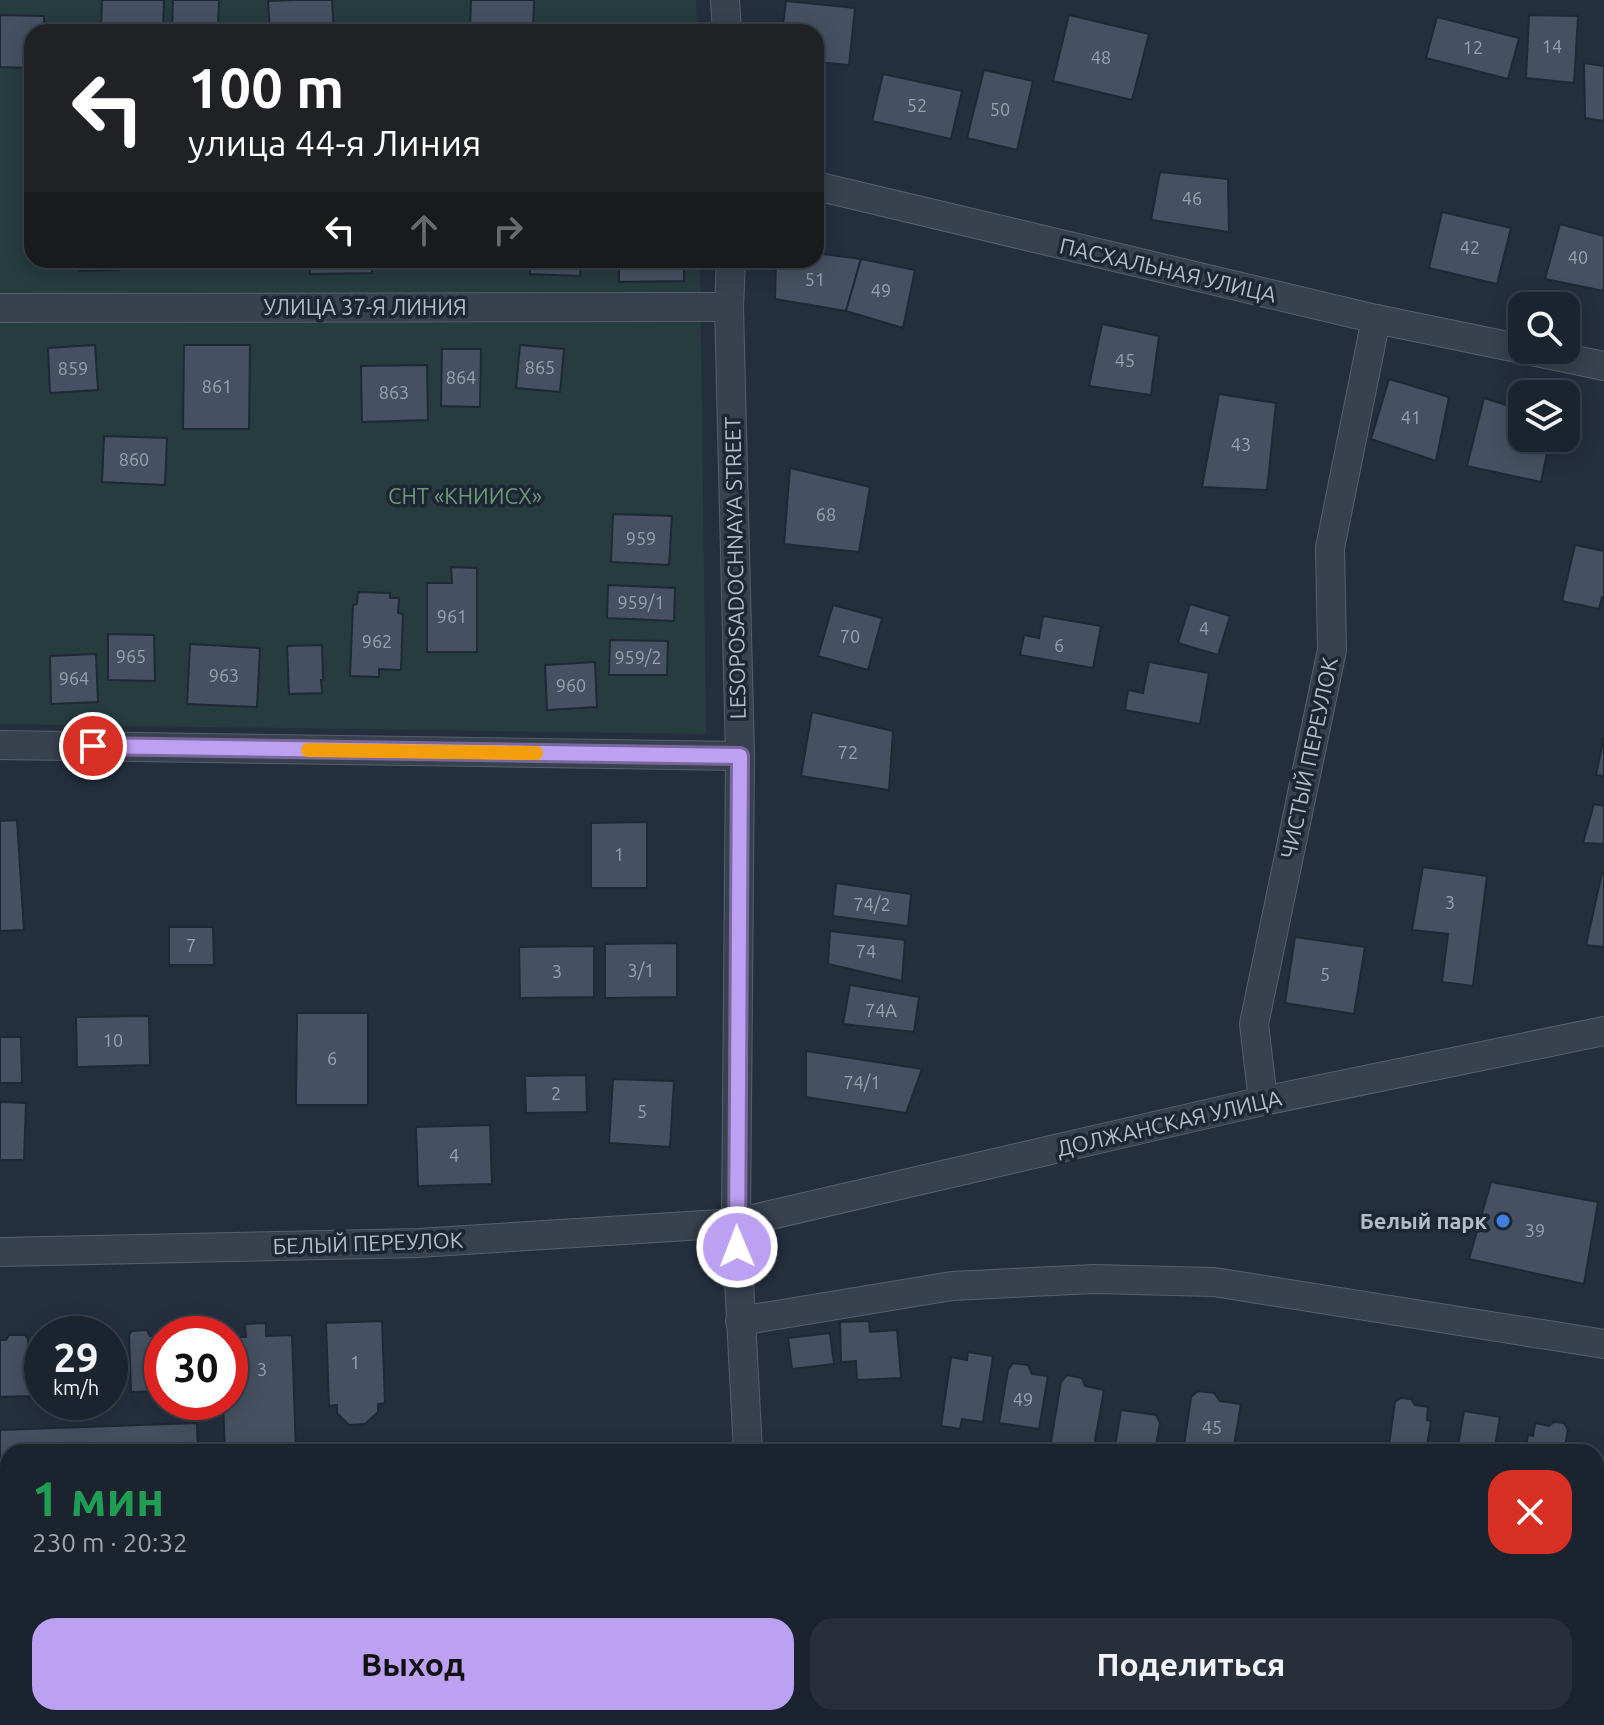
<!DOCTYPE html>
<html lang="ru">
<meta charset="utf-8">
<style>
body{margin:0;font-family:Ubuntu,sans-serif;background:#282f3a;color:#f1f3f6;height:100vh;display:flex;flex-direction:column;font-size:30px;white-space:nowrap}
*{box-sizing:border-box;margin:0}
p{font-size:26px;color:#a0a4aa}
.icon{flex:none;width:44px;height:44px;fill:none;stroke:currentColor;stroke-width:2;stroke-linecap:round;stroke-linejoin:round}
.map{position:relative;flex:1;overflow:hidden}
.sheet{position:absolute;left:0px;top:1444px;width:1604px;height:282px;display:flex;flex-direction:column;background:#1b232e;border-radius:24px 24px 0 0;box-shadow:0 4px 20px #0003,0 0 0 2px #39404a}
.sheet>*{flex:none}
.hud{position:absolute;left:24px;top:24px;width:800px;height:244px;border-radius:24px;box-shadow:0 4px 20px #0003,0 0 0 2px #39404a;background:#202124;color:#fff;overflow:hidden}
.tools{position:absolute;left:1508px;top:292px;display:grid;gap:16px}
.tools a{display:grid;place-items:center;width:72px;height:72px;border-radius:16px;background:#1b232e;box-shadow:0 4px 20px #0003,0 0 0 2px #39404a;font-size:40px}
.speed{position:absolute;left:24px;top:1316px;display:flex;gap:16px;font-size:40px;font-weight:700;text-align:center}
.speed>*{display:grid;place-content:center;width:104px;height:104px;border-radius:50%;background:#1b232e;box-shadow:0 4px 20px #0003,0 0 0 2px #39404a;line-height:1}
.speed small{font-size:20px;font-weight:400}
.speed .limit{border:12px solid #d22;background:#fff;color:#111}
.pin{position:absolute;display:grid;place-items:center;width:68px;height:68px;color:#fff;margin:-34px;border:4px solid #fff;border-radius:50%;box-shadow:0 2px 8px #0007}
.me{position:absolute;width:88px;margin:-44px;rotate:359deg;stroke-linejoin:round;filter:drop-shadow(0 0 6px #0008)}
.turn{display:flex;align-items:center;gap:28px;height:168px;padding:0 32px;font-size:36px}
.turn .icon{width:104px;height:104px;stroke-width:2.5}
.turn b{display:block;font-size:56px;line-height:68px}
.lanes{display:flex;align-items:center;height:76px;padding:0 32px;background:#0003;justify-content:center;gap:40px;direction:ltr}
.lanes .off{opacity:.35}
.round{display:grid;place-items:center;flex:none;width:84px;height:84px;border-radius:24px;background:#282f3a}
.summary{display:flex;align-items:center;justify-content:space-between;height:136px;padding:0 32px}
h1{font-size:48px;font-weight:700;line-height:60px;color:#1e9e55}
.action{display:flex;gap:16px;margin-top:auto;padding:16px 32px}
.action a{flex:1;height:92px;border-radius:24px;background:#bca0f2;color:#111;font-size:32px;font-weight:700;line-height:92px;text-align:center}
.action a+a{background:#282f3a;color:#f1f3f6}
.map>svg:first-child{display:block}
</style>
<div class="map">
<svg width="1604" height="1725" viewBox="0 0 1604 1725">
<rect width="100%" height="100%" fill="#242f3e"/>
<path fill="#263c3f" d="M0,0H696L697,32H32V260H700L706,734L0,724Z"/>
<g fill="#455162" stroke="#1f2835" stroke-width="2">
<path d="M102,0H164L163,32H101Z"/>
<path d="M173,0H219L218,28L172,27Z"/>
<path d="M296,0H332L334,32H270L268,1Z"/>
<path d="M471,0H534L533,32H470Z"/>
<path d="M786,1L855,8L849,65L816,62V32H782Z"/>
<path d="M0,15L44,16V32H32V68L0,67Z"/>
<path d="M1069,15L1149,34L1132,100L1053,81Z"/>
<path d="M1529,15L1578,16L1574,83L1526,78Z"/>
<path d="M1437,17L1519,38L1508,79L1426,58Z"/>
<path d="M1584,63L1604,66V121L1585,118Z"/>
<path d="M984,70L1033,81L1017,150L967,138Z"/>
<path d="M883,74L962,91L951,139L872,121Z"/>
<path d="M1160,172L1228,179L1229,232L1151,220Z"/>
<path d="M1442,212L1511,228L1497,284L1429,268Z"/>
<path d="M1560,224L1604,236V291L1545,279Z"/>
<path d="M816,253L861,259L846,311L775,299L776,260H816Z"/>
<path d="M861,259L915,270L903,328L846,311Z"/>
<path d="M78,260H118L119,270L79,271Z"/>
<path d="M310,260H372V273L310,274Z"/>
<path d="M530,260H581L580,276L530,274Z"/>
<path d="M619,260H684V281L619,282Z"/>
<path d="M1102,324L1159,336L1151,395L1089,386Z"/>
<path d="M95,345L98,390L50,393L48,348Z"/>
<path d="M184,345H250L249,429H183Z"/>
<path d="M520,345L564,349L560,392L516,388Z"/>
<path d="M442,349H481L480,407L441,406Z"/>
<path d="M427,365L428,420L362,422L361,366Z"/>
<path d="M1389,379L1449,397L1436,461L1371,439Z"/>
<path d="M1219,394L1276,403L1267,490L1202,487Z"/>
<path d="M1484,398L1522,410V438H1550L1541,482L1467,466Z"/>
<path d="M104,436L167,438L165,485L102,482Z"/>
<path d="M790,468L870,487L859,552L784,544Z"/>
<path d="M613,514L672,516L669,565L611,562Z"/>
<path d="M1575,545L1604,551V598L1602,597L1599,609L1562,601Z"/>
<path d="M451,567L477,568V652H427V583H452Z"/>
<path d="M608,585L675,588L674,621L607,618Z"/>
<path d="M358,592L390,593V598H399L398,613L403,614L401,670L379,669V677L350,676L353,605L357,604Z"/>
<path d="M1190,604L1230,616L1218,655L1178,643Z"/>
<path d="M833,605L882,618L868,670L818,656Z"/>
<path d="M1043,616L1101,626L1093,668L1020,655L1024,635L1039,638Z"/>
<path d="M108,634L154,635L155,681L108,680Z"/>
<path d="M610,640L668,641L667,675H609Z"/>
<path d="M190,644L260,648L257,707L187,704Z"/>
<path d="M322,645L323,680H321L322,693L289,694L287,646Z"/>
<path d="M96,654L98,702L51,704L50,656Z"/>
<path d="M595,662L597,707L547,710L545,665Z"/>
<path d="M1149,662L1209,673L1200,724L1125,710L1128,690L1143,693Z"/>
<path d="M812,712L893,731L889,790L801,776Z"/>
<path d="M1604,737V776L1596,775Z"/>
<path d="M1594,804L1604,806V844L1583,843Z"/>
<path d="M17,820L24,930L0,931V821Z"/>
<path d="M647,822V888H591V823Z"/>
<path d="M1423,867L1487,876L1473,986L1442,982L1448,934L1412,930Z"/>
<path d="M1602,873H1604V947L1586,945Z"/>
<path d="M836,883L911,894L908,926L833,916Z"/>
<path d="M169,927H213L214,965H169Z"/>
<path d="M830,931L905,940L902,981L828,964Z"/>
<path d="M1295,937L1365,947L1354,1014L1285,1003Z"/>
<path d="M677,943V997L605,998V944Z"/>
<path d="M594,946V997L520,998L519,947Z"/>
<path d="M850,985L919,997L914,1032L843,1024Z"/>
<path d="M297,1013H368V1105H296Z"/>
<path d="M149,1016L150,1065L77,1067L76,1017Z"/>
<path d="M0,1037H21L22,1083H0Z"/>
<path d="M806,1051L922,1069L906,1113L806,1097Z"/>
<path d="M586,1075L587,1112L526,1113L525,1076Z"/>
<path d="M613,1079L674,1081L670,1147L609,1143Z"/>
<path d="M0,1102L26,1103L24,1160H0Z"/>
<path d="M490,1125L492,1184L418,1186L416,1127Z"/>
<path d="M1491,1182L1598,1202L1584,1284L1469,1259Z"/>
<path d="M382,1321L385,1403L378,1404V1412L365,1424L349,1425L337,1413V1405L329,1406L326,1323Z"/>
<path d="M869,1321L870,1332L897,1330L901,1378L857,1380L856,1361L841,1362L840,1322Z"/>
<path d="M266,1323V1336L292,1335L296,1452H225L223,1402H230V1337H246L245,1324Z"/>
<path d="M147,1330L150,1336L162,1335V1391L131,1392L129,1335L132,1331Z"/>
<path d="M830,1333L834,1364L792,1369L788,1338Z"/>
<path d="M9,1335H25L28,1339L30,1396L0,1397V1340H6Z"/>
<path d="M968,1352L993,1356L983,1422L962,1419L960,1429L941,1426L951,1357L967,1360Z"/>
<path d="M1013,1363L1028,1365L1032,1374L1048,1376L1039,1429L999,1423L1008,1370Z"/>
<path d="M1067,1375L1082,1378L1085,1386L1104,1390L1093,1452H1071L1072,1450L1050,1447L1061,1382Z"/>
<path d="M1198,1391L1214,1393L1220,1401L1241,1404L1233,1452H1183L1191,1397Z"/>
<path d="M1401,1398L1411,1399L1415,1405L1428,1407L1427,1420L1431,1421L1426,1452H1388L1395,1402Z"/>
<path d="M1121,1410L1156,1415L1160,1423L1155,1452H1114Z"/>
<path d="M1464,1411L1500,1417L1494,1452H1457Z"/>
<path d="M1554,1422L1564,1423L1568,1430L1564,1452H1525L1528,1435L1533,1436L1535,1423L1549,1426Z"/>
<path d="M197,1423L198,1452H8V1470H0V1430Z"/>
<path d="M279,1718H314L315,1725H280Z"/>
<path d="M388,1718H447L448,1725H388Z"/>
<path d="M1143,1718H1200L1199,1725H1142Z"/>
<path d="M1450,1718H1502L1501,1725H1449Z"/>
</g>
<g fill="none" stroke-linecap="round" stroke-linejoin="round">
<g stroke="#565f6c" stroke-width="30">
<g id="minor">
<path d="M725,0L727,32"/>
<path d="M816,186L1376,319L1522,349"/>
<path d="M731,260L729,307L740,756L736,1223L748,1452"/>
<path d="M0,308L729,307"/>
<path d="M1527,350L1604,366"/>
<path d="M0,745L740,756"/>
<path d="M1263,1101L1254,1024L1332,650L1330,548L1376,319"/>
<path d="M0,1252L418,1243L736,1223L1263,1101L1604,1031"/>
<path d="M740,1321L952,1286L1094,1279L1214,1282L1604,1344"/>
<path d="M764,1718V1725"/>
</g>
</g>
<use href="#minor" stroke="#38414e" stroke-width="28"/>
</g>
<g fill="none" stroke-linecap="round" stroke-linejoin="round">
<g stroke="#7a689d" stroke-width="20">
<path id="route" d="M93,746L740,756L737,1247"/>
</g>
<use href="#route" stroke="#bca0f2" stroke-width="14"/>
<path stroke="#f59e0b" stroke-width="14" d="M308,750L536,753"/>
</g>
<circle fill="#3f7fe0" stroke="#1d2633" stroke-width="3" cx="1503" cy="1221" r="8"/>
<g text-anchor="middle" stroke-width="7" stroke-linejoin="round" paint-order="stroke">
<g font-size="18" fill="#98a1af">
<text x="1552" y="53">14</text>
<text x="1473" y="54">12</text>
<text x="1101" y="64">48</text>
<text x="917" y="112">52</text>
<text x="1000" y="116">50</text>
<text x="1192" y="205">46</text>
<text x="1470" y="254">42</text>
<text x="1578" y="264">40</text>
<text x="815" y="286">51</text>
<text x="881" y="297">49</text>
<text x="1125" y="367">45</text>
<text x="540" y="374">865</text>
<text x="73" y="375">859</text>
<text x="461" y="384">864</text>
<text x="217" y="393">861</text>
<text x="394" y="399">863</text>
<text x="1411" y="424">41</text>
<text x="1241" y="451">43</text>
<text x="134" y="466">860</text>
<text x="826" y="521">68</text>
<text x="641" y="545">959</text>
<text x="641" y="609">959/1</text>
<text x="452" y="623">961</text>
<text x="1204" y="635">4</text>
<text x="850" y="643">70</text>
<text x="377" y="648">962</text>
<text x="1059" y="652">6</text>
<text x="131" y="663">965</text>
<text x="638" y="664">959/2</text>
<text x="224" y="682">963</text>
<text x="74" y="685">964</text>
<text x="571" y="692">960</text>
<text x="848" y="759">72</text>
<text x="619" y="861">1</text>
<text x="1450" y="909">3</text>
<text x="872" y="911">74/2</text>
<text x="191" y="952">7</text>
<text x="866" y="958">74</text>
<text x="641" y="977">3/1</text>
<text x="557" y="978">3</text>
<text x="1325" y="981">5</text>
<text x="881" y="1017">74А</text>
<text x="113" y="1047">10</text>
<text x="332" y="1065">6</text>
<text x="862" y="1089">74/1</text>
<text x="556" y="1100">2</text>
<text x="642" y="1118">5</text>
<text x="454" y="1162">4</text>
<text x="1535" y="1237">39</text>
<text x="355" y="1369">1</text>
<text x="262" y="1376">3</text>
<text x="1023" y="1406">49</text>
<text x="1212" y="1434">45</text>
</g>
<g font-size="22" fill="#b4bcc9" stroke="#1d2633">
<text transform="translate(1168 270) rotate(13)" y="8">ПАСХАЛЬНАЯ УЛИЦА</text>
<text x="365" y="315">УЛИЦА 37-Я ЛИНИЯ</text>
<text transform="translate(735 568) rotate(-91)" y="8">LESOPOSADOCHNAYA STREET</text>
<text transform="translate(1309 758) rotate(-78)" y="8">ЧИСТЫЙ ПЕРЕУЛОК</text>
<text transform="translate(1169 1123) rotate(-13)" y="8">ДОЛЖАНСКАЯ УЛИЦА</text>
<text transform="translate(368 1243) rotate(-2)" y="8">БЕЛЫЙ ПЕРЕУЛОК</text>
</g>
<g font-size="22" fill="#6b9a76" stroke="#1d2633">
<text x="465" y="504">СНТ «КНИИСХ»</text>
</g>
<g font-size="22" font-weight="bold" fill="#b4bcc9" stroke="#1d2633" text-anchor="end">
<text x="1487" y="1229">Белый парк</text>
</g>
</g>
</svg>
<div class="tools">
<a><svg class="icon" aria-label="search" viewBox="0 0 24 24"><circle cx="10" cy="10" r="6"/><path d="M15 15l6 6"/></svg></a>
<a><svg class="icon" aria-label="layers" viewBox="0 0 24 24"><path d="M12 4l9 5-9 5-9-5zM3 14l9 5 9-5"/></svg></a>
</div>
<div class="speed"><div>29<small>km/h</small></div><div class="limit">30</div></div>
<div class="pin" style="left:93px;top:746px;background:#d93025"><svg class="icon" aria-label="arrive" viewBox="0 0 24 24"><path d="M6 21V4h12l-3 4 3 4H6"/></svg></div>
<svg class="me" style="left:737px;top:1247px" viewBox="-20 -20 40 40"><circle r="17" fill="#bca0f2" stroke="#fff" stroke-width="3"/><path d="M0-11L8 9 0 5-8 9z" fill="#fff"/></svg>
<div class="hud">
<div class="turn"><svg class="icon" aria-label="left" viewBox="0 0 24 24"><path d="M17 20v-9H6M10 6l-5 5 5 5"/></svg><div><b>100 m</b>улица 44-я Линия</div></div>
<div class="lanes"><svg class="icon" aria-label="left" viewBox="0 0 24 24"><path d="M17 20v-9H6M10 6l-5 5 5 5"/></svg><svg class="icon off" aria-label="ahead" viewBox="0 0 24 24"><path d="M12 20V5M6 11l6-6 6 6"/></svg><svg class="icon off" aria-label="right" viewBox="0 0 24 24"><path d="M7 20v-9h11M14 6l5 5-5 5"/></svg></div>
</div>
<section class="sheet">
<div class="summary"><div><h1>1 мин</h1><p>230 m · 20:32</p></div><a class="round" style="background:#d93025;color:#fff"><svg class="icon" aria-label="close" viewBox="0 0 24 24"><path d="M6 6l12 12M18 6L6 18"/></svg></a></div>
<div class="action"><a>Выход</a><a>Поделиться</a></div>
</section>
</div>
